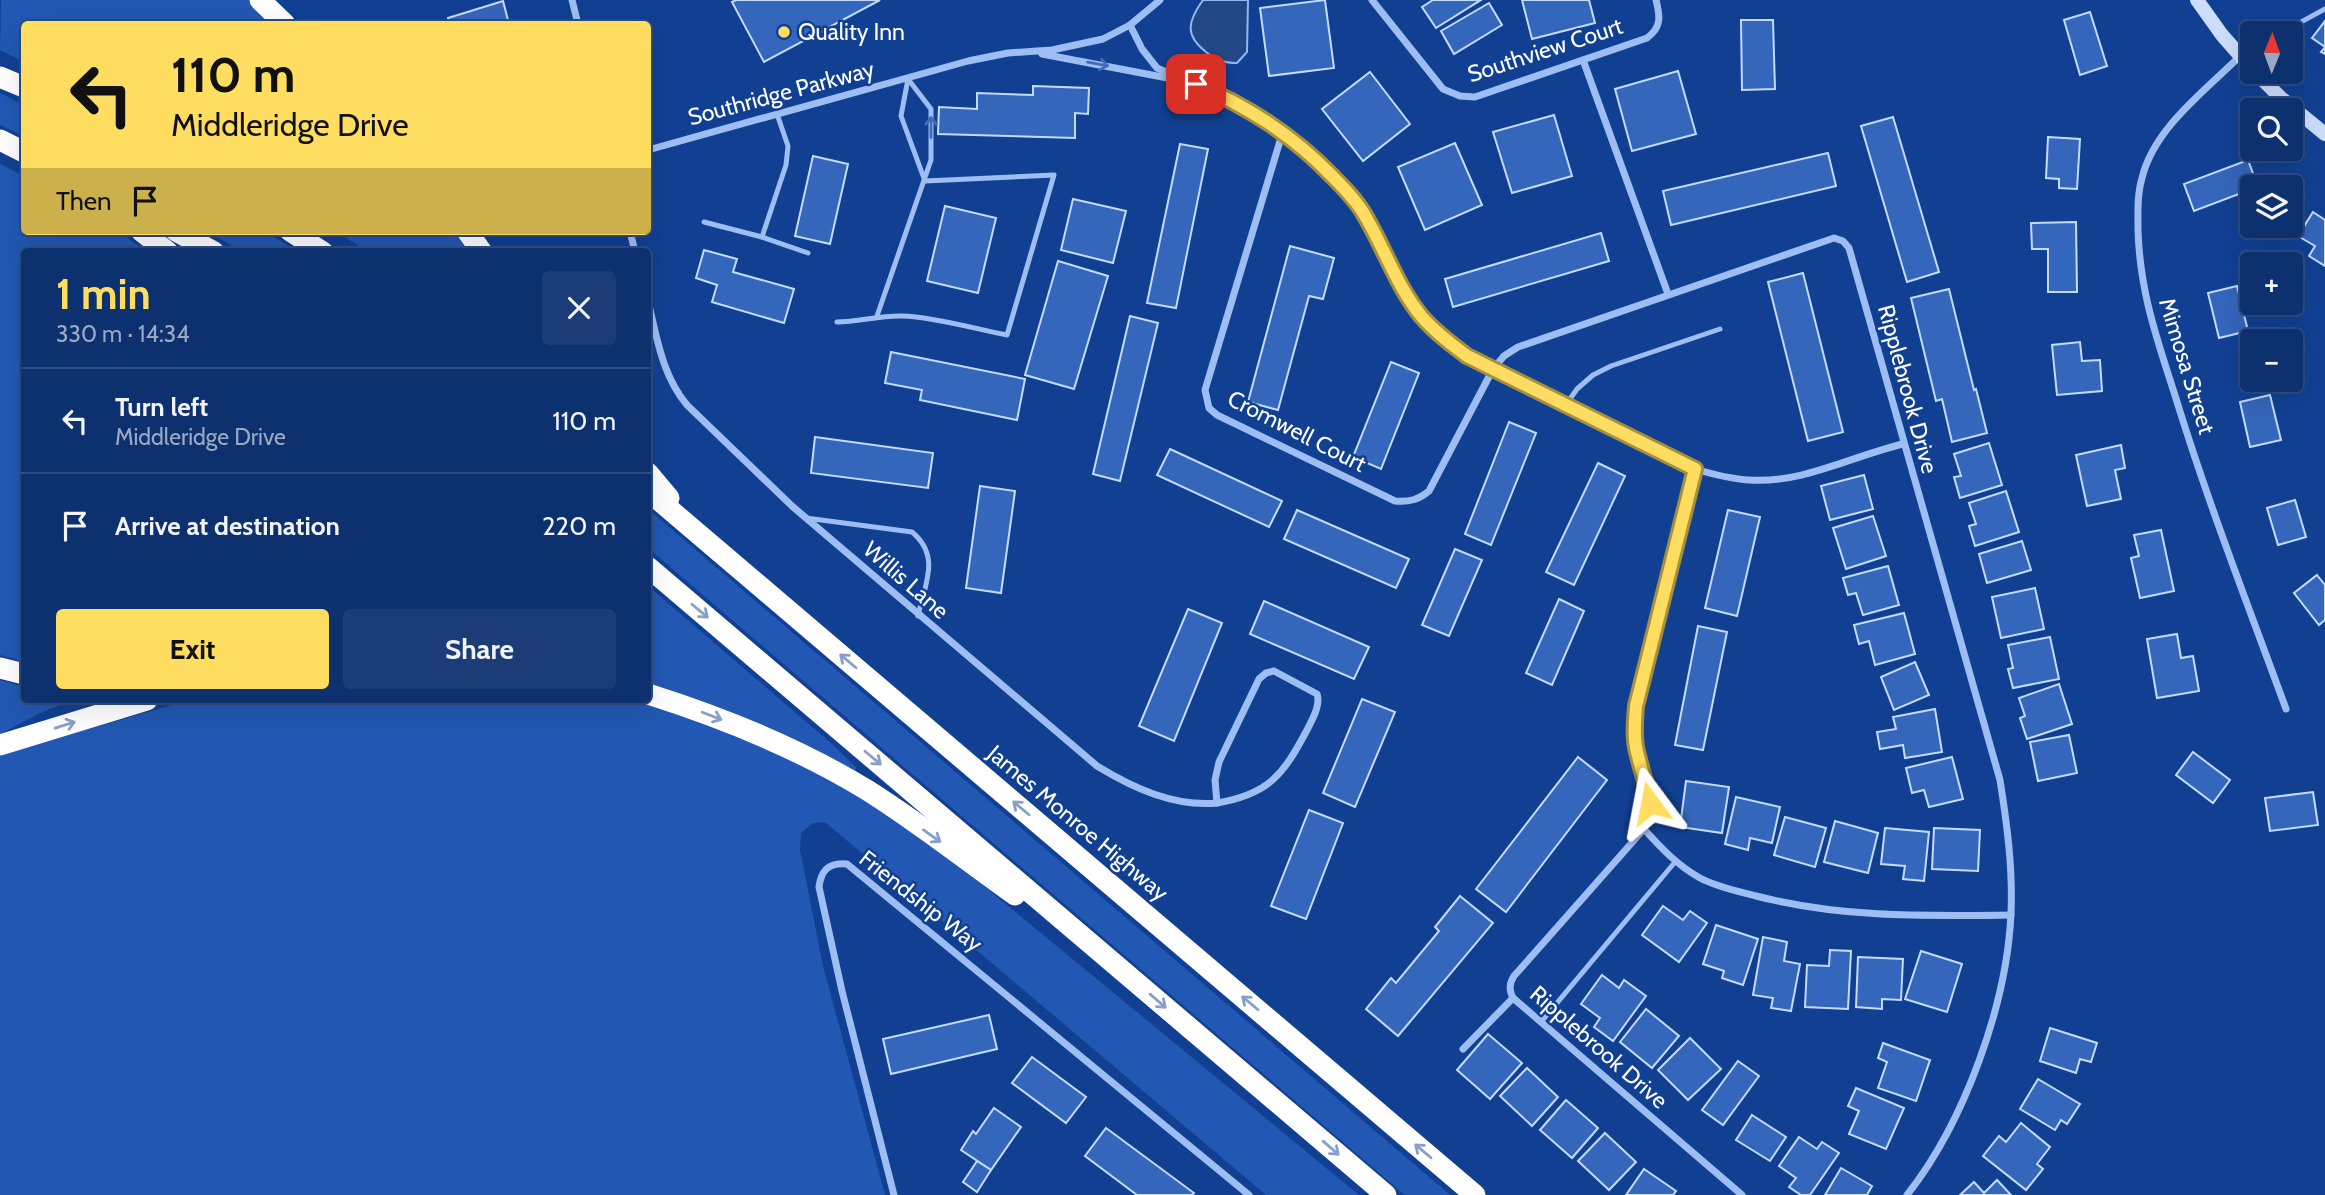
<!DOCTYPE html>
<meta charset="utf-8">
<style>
body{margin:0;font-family:Cabin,sans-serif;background:#1b3c76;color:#f1f3f6;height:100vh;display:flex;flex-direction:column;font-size:26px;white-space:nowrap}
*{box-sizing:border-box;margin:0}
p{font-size:23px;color:#9aa9c2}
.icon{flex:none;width:38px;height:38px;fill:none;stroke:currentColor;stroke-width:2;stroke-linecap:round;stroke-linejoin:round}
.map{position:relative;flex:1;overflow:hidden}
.drawer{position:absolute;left:21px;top:248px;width:630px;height:455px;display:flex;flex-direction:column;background:#0d306e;border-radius:7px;box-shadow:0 7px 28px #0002,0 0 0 2px #2d4b81}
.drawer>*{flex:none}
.top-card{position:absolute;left:21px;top:21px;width:630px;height:214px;border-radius:7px;box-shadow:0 7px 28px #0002,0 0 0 2px #2d4b81;background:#ffdd60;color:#111;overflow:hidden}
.needle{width:46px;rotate:1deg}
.buttons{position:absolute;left:2240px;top:21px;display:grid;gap:14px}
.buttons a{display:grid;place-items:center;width:63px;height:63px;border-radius:7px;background:#0d306e;box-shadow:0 7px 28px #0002,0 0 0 2px #2d4b81;font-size:35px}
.pin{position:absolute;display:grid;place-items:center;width:60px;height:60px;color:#fff;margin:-30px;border-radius:14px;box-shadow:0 4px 10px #0006}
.me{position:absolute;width:77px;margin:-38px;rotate:347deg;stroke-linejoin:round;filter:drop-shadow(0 0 5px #0008)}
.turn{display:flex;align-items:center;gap:24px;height:147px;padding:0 35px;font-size:32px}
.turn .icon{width:91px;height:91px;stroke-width:2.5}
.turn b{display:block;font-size:49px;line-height:60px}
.then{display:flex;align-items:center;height:66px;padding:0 35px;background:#0003;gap:14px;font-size:26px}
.round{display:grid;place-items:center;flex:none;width:74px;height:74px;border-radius:7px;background:#1b3c76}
.overview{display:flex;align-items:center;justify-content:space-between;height:119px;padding:0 35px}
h1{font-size:42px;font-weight:700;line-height:52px;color:#ffdd60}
.button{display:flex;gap:14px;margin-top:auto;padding:14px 35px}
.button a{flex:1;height:80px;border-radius:7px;background:#ffdd60;color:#111;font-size:28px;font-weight:700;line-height:80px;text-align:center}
.button a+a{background:#1b3c76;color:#f1f3f6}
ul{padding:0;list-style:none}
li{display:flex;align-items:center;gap:21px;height:105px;padding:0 35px;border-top:2px solid #2d4b81}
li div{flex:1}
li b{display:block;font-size:26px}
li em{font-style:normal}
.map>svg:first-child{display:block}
</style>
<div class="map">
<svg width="2325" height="1195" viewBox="0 0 2325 1195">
<rect width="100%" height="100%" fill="#114093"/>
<g fill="#2258b3">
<path d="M1,0H249L274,24H24V62L0,50Z"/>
<path d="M0,93L24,105V136L0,125Z"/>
<path d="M0,164L24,176V231H118L147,252H24V662L0,655Z"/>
<path d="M206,231H264L299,252H243Z"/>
<path d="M336,231H460L476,252H368Z"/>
<path d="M648,509L1450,1195H1405L648,548Z"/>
<path d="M648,586L833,745L856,767L855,773C789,735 721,704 648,685Z"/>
<path d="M0,680L24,687V700H73L40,713L0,734Z"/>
<path d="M190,700H634L684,714L741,734L899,816L1359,1195H1266L825,822L813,823L801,833L800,850L823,966L885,1195H0V754Z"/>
</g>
<path fill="#244785" stroke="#8fb8f7" stroke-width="2" d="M1203,0H1248L1247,52L1237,63C1224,63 1216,60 1206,52C1184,35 1188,21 1203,0Z"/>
<g fill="#3466bb" stroke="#c5dbfd" stroke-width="2">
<path d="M736,0H880L764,62L732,2Z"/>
<path d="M1325,0L1334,68L1269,76L1260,8Z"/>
<path d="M1433,0H1481L1436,28L1422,7Z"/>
<path d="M1522,0H1589L1595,23L1532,39Z"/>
<path d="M503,1L509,24H449L448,18Z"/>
<path d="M1489,3L1502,25L1454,54L1441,31Z"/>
<path d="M2090,12L2107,66L2080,75L2064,20Z"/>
<path d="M1741,20H1773L1775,89L1742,90Z"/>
<path d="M2325,21V54L2321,52L2325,47L2312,38Z"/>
<path d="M1678,71L1696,134L1632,151L1615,89Z"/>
<path d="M1370,72L1410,124L1363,161L1322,109Z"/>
<path d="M1033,86L1089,88L1088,114L1075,113V138L938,134L939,107L977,109V93L1033,95Z"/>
<path d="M1554,115L1572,176L1512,193L1493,132Z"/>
<path d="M1893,117L1939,272L1907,282L1861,126Z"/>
<path d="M2048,137L2080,139L2077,189L2059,188V179L2046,178Z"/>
<path d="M1455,143L1482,205L1425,230L1398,167Z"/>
<path d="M1180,144L1208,149L1176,308L1147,303Z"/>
<path d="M1828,153L1836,186L1671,225L1663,191Z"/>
<path d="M813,156L848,164L830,244L795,236Z"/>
<path d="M2248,160L2258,187H2252V189L2194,211L2184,184Z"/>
<path d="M1073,199L1126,211L1113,263L1061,250Z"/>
<path d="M945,206L996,218L978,293L927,281Z"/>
<path d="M2313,212L2325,220V266L2309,256L2315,246L2298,236Z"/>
<path d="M2076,222L2077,292H2048V249H2032L2031,223Z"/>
<path d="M1601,233L1609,261L1453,307L1445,279Z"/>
<path d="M1290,246L1334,258L1323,299L1309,296L1278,410L1248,402Z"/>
<path d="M704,250L737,259L733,272L794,289L784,323L712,302L717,285L696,278Z"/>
<path d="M1058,261L1108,276L1074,389L1025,375Z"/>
<path d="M1803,273L1843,432L1808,441L1768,282Z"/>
<path d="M2237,286L2248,331L2219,338L2208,293Z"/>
<path d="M1949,289L1974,390L1976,389L1987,433L1952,442L1942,399L1936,401L1911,298Z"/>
<path d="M1130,316L1158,323L1120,481L1093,474Z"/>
<path d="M2080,342L2082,361L2100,360L2102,391L2057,395L2052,345Z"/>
<path d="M891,352L1025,379L1017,420L920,400L922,390L885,383Z"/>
<path d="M1391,362L1419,373L1381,469L1353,457Z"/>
<path d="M2270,395L2281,440L2250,447L2240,402Z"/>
<path d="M1509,422L1536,433L1491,545L1465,534Z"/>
<path d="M815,437L933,453L928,488L811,473Z"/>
<path d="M1989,443L2002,485L1960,498L1954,477L1961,476L1954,454Z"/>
<path d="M2121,445L2125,468L2115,470L2121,499L2087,506L2076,455Z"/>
<path d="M1170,449L1282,501L1269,527L1157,475Z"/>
<path d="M1598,463L1625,476L1574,585L1546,572Z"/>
<path d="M1864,475L1873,509L1830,520L1821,486Z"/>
<path d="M980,486L1015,491L1001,593L966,588Z"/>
<path d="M2006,491L2019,532L1975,546L1969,526L1976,524L1969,503Z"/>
<path d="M2295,500L2306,537L2278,545L2267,508Z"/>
<path d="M1297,510L1409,559L1396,588L1284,539Z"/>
<path d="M1728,510L1760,517L1737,616L1705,608Z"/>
<path d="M1873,516L1886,556L1846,569L1833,528Z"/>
<path d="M2161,530L2174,591L2140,598L2131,558L2139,556L2134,535Z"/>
<path d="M2022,541L2031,570L1987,583L1979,554Z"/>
<path d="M1455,549L1482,560L1449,636L1422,625Z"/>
<path d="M1888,566L1899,605L1863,615L1856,593L1848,595L1843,578Z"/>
<path d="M2317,575L2325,585V620L2319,625L2294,593Z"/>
<path d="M2035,588L2044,629L2001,638L1992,597Z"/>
<path d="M1559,599L1584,611L1552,685L1526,673Z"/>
<path d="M1264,601L1369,647L1354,679L1250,634Z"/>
<path d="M1188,609L1222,623L1174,741L1139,726Z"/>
<path d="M1904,613L1915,654L1875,665L1869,641L1859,644L1854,625Z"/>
<path d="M1698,626L1727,632L1703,750L1675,745Z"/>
<path d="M2177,634L2181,658L2193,656L2199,691L2157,698L2147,639Z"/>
<path d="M2050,637L2059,679L2013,688L2008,669L2013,668L2008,645Z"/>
<path d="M1915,662L1929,695L1894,710L1881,677Z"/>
<path d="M2059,684L2072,724L2027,739L2020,718L2025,716L2019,698Z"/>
<path d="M1362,699L1395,712L1355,807L1323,793Z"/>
<path d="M1935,709L1942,752L1905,758L1903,745L1880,749L1877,732L1896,729L1893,717Z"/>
<path d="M2069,735L2077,773L2038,781L2030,742Z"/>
<path d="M2193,752L2230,780L2213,803L2176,775Z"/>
<path d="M1578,757L1607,780L1506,912L1476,889Z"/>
<path d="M1952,757L1963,799L1929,807L1924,790L1912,793L1906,768Z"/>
<path d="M1686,781L1729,787L1722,833L1680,827Z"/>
<path d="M2313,792L2318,825L2270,831L2265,798Z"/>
<path d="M1736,797L1780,807L1772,843L1750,838L1748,850L1725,844Z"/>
<path d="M1309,810L1343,823L1306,919L1271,906Z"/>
<path d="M1785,817L1826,828L1815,867L1774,855Z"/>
<path d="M1835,821L1878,833L1868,873L1824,862Z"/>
<path d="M1885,828L1929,832L1924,881L1903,879L1905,866L1881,864Z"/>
<path d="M1934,828L1980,830L1978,871L1932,869Z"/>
<path d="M1460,896L1493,923L1398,1036L1366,1009L1391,978L1396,983L1439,931L1435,927Z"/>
<path d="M1663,906L1683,920L1690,911L1707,923L1679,962L1642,935Z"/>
<path d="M1716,925L1758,939L1743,985L1722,978L1724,971L1703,964Z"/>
<path d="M1763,937L1787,942L1784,961L1800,964L1791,1011L1771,1008L1773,998L1753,995Z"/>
<path d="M1830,950L1851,951L1848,1009L1805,1007L1807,965L1829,966Z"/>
<path d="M1921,951L1962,964L1947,1012L1905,999Z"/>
<path d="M1858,957L1903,959L1901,1000L1882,999V1009L1856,1007Z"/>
<path d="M1602,975L1619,988L1624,980L1646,996L1613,1041L1594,1027L1600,1018L1581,1004Z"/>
<path d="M1646,1009L1679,1036L1652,1068L1620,1042Z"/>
<path d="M989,1015L997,1049L891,1074L883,1039Z"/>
<path d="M2050,1028L2097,1043L2091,1062L2080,1059L2076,1073L2040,1061Z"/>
<path d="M1488,1034L1522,1063L1490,1099L1457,1070Z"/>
<path d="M1690,1038L1721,1069L1688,1100L1658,1070Z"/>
<path d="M1883,1043L1930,1060L1916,1101L1878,1088L1887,1062L1878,1058Z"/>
<path d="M1032,1057L1086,1097L1066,1123L1012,1083Z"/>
<path d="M1738,1061L1759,1076L1723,1125L1702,1110Z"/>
<path d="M1527,1068L1558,1097L1532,1126L1500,1096Z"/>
<path d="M2038,1079L2080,1104L2067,1124L2061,1120L2055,1130L2020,1109Z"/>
<path d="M1856,1088L1904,1108L1886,1149L1849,1134L1859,1111L1848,1106Z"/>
<path d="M1566,1100L1598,1128L1572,1158L1540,1130Z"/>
<path d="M994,1108L1021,1127L991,1170L961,1150L973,1131L976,1134Z"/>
<path d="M1752,1115L1786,1137L1770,1161L1736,1140Z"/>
<path d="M2021,1123L2050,1147L2037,1164L2043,1169L2026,1190L1983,1156L1999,1136L2006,1142Z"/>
<path d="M1106,1128L1194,1193L1192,1195H1137L1085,1156Z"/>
<path d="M1605,1133L1636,1162L1609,1190L1578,1161Z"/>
<path d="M1799,1137L1817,1149L1822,1142L1839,1153L1810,1195H1801L1789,1187L1796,1178L1779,1166Z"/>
<path d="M977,1161L991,1170L977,1192L963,1182Z"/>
<path d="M1841,1168L1872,1186L1867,1195H1825Z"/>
<path d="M1644,1169L1676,1191L1673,1195H1626Z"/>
<path d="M1997,1180L2011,1195H1960L1974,1182L1984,1193Z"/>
</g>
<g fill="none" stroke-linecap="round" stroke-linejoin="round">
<g stroke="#9ebef3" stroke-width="5">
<path d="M2281,33L2325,9"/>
<path d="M2242,54L2252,49"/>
<path d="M908,79L901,116L925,181"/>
<path d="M704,222L762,237L808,253"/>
<path d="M762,237L786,165L788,146L777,114"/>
<path d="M877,316L931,160V109L908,79"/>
<path d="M837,322C859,322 880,315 903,316C934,317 976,329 1007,335L1054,175L925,181"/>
<path d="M1565,406L1577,389L1593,375L1611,366L1720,329"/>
<path d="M806,518L912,532C941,556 925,584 918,616"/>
<path d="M1541,1022L1675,862"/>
</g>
<g stroke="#9ebef3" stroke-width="7">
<path d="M572,0L578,24"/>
<path d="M1372,0L1443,89L1460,96L1475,97L1647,38C1662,27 1660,16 1656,0"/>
<path d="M1130,25L1142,49L1157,68L1232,100L1283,131L1316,159L1363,212L1405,292L1422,316L1442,338L1467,356L1695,469C1712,474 1730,479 1749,480C1802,484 1852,456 1903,444"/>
<path d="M1042,54L1178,80"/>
<path d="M2240,56C2205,91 2154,128 2142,178C2137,195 2138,213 2138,230C2140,296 2159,344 2178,405C2210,508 2249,608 2286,709"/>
<path d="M1583,60L1668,294"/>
<path d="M1283,131L1205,390L1209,408L1217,415L1395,501C1410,502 1418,500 1429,491L1493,369L1504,356L1518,347L1834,238L1843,241L1849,248L2000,780C2007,824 2013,869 2011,913C2007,1005 1964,1123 1907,1195"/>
<path d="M648,150L968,61L1008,53L1052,50L1103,39L1130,25L1160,0"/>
<path d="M630,231L635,252"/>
<path d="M648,301C657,338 662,375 687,405L792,506L1097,766C1133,788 1174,807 1217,803"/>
<path d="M1695,469L1636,706C1635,721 1633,737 1636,752C1642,779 1656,801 1644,829L1514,976C1509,984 1509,990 1513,998L1742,1195"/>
<path d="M1274,671L1317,694C1321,705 1312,720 1307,730C1283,775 1269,794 1217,803L1215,780L1219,762L1259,679L1266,673Z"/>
<path d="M1644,829C1661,848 1677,865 1700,878C1717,887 1737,891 1756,896C1843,918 1922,916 2011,915"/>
<path d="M1463,1049L1513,998"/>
<path d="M894,1195L842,991L819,887C821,870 829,862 847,864L1249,1195"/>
</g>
<g stroke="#cddefd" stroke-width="14">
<path d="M2197,0L2222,35L2252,69"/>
<path d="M2255,72L2281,98L2325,134"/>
</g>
<g stroke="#fff" stroke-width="21">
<path d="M260,0L285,24"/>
<path d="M0,77L24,87"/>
<path d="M0,140L24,152"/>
<path d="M141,231L168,252"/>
<path d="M176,231L214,252"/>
<path d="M290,231L323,252"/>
<path d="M467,231L482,252"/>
<path d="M648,473L669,498"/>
<path d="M648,491L1475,1195"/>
<path d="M648,567L1386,1195"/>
<path d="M0,668L24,674"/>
<path d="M648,694C724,718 798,748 867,790C918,822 966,860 1015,895"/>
<path d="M0,745L147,700"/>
</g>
</g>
<defs><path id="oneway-shaft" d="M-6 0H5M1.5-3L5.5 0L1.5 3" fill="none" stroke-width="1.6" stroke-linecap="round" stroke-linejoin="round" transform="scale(1.75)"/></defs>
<g stroke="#426cb5">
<use href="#oneway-shaft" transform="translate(1098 64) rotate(10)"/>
<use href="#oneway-shaft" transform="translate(931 127) rotate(-90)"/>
</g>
<g stroke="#88a0c9">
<use href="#oneway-shaft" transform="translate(700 611) rotate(40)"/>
<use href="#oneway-shaft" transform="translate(848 661) rotate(-140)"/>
<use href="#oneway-shaft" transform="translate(712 716) rotate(21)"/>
<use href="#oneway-shaft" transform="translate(65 725) rotate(-17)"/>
<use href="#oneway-shaft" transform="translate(873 758) rotate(40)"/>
<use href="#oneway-shaft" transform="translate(1021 808) rotate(-140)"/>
<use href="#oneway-shaft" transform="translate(932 836) rotate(35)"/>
<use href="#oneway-shaft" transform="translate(1158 1001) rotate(41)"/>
<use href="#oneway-shaft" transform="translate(1250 1003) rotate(-140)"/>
<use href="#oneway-shaft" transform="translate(1331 1148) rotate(41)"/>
<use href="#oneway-shaft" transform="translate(1423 1151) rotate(-140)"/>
</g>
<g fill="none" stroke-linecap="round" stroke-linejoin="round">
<g stroke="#a6903e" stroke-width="18">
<path id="route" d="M1196,84C1248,107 1293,135 1333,177C1344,188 1356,200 1364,214C1384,247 1397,287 1422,317C1435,332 1451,344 1467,356L1695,469L1636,706C1635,721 1633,737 1637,752C1641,769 1647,786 1650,803"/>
</g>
<use href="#route" stroke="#ffdd60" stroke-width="12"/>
</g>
<circle fill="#ffdd60" stroke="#114093" stroke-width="2.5" cx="784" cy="32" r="7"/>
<g text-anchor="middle" stroke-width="5" stroke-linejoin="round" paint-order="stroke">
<g font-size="23" fill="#fff" stroke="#114093" text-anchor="start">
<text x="798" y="40">Quality Inn</text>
</g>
<g font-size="23" fill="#fff" stroke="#114093">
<text transform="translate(1545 50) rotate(-18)" y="8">Southview Court</text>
<text transform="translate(781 93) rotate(-15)" y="8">Southridge Parkway</text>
<text transform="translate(2187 366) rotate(73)" y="8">Mimosa Street</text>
<text transform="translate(1908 389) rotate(75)" y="8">Ripplebrook Drive</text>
<text transform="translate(1297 431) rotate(27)" y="8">Cromwell Court</text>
<text transform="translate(906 580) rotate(41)" y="8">Willis Lane</text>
<text transform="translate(1078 823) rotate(40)" y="8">James Monroe Highway</text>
<text transform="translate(921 901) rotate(38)" y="8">Friendship Way</text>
<text transform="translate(1599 1047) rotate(41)" y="8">Ripplebrook Drive</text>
</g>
</g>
</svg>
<div class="buttons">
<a><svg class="needle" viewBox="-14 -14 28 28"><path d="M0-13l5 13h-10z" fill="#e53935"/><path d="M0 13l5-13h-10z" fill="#9aa9c2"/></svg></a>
<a><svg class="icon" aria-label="search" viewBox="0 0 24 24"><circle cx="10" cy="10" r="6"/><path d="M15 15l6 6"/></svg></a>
<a><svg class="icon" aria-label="layers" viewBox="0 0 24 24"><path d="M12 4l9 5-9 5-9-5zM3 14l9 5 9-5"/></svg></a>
<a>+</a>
<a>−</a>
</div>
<div class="pin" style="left:1196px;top:84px;background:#d93025"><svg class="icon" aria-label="arrive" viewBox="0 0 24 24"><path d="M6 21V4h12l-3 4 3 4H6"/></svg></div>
<svg class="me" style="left:1650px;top:803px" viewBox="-20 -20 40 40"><path d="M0-17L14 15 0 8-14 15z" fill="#ffdd60" stroke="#fff" stroke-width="4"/></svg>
<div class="top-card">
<div class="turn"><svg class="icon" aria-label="left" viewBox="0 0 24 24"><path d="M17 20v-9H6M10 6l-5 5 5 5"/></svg><div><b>110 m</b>Middleridge Drive</div></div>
<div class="then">Then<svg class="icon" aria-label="arrive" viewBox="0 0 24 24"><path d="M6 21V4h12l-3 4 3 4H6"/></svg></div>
</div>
<section class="drawer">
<div class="overview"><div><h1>1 min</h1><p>330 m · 14:34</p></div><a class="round"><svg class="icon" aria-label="close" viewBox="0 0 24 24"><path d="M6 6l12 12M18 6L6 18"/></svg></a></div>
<ul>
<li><svg class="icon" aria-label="left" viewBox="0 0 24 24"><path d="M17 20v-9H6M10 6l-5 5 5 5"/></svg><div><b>Turn left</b><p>Middleridge Drive</p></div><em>110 m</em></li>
<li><svg class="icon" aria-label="arrive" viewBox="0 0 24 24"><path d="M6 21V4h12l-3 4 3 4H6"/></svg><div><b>Arrive at destination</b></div><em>220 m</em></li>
</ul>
<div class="button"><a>Exit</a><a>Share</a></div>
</section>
</div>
